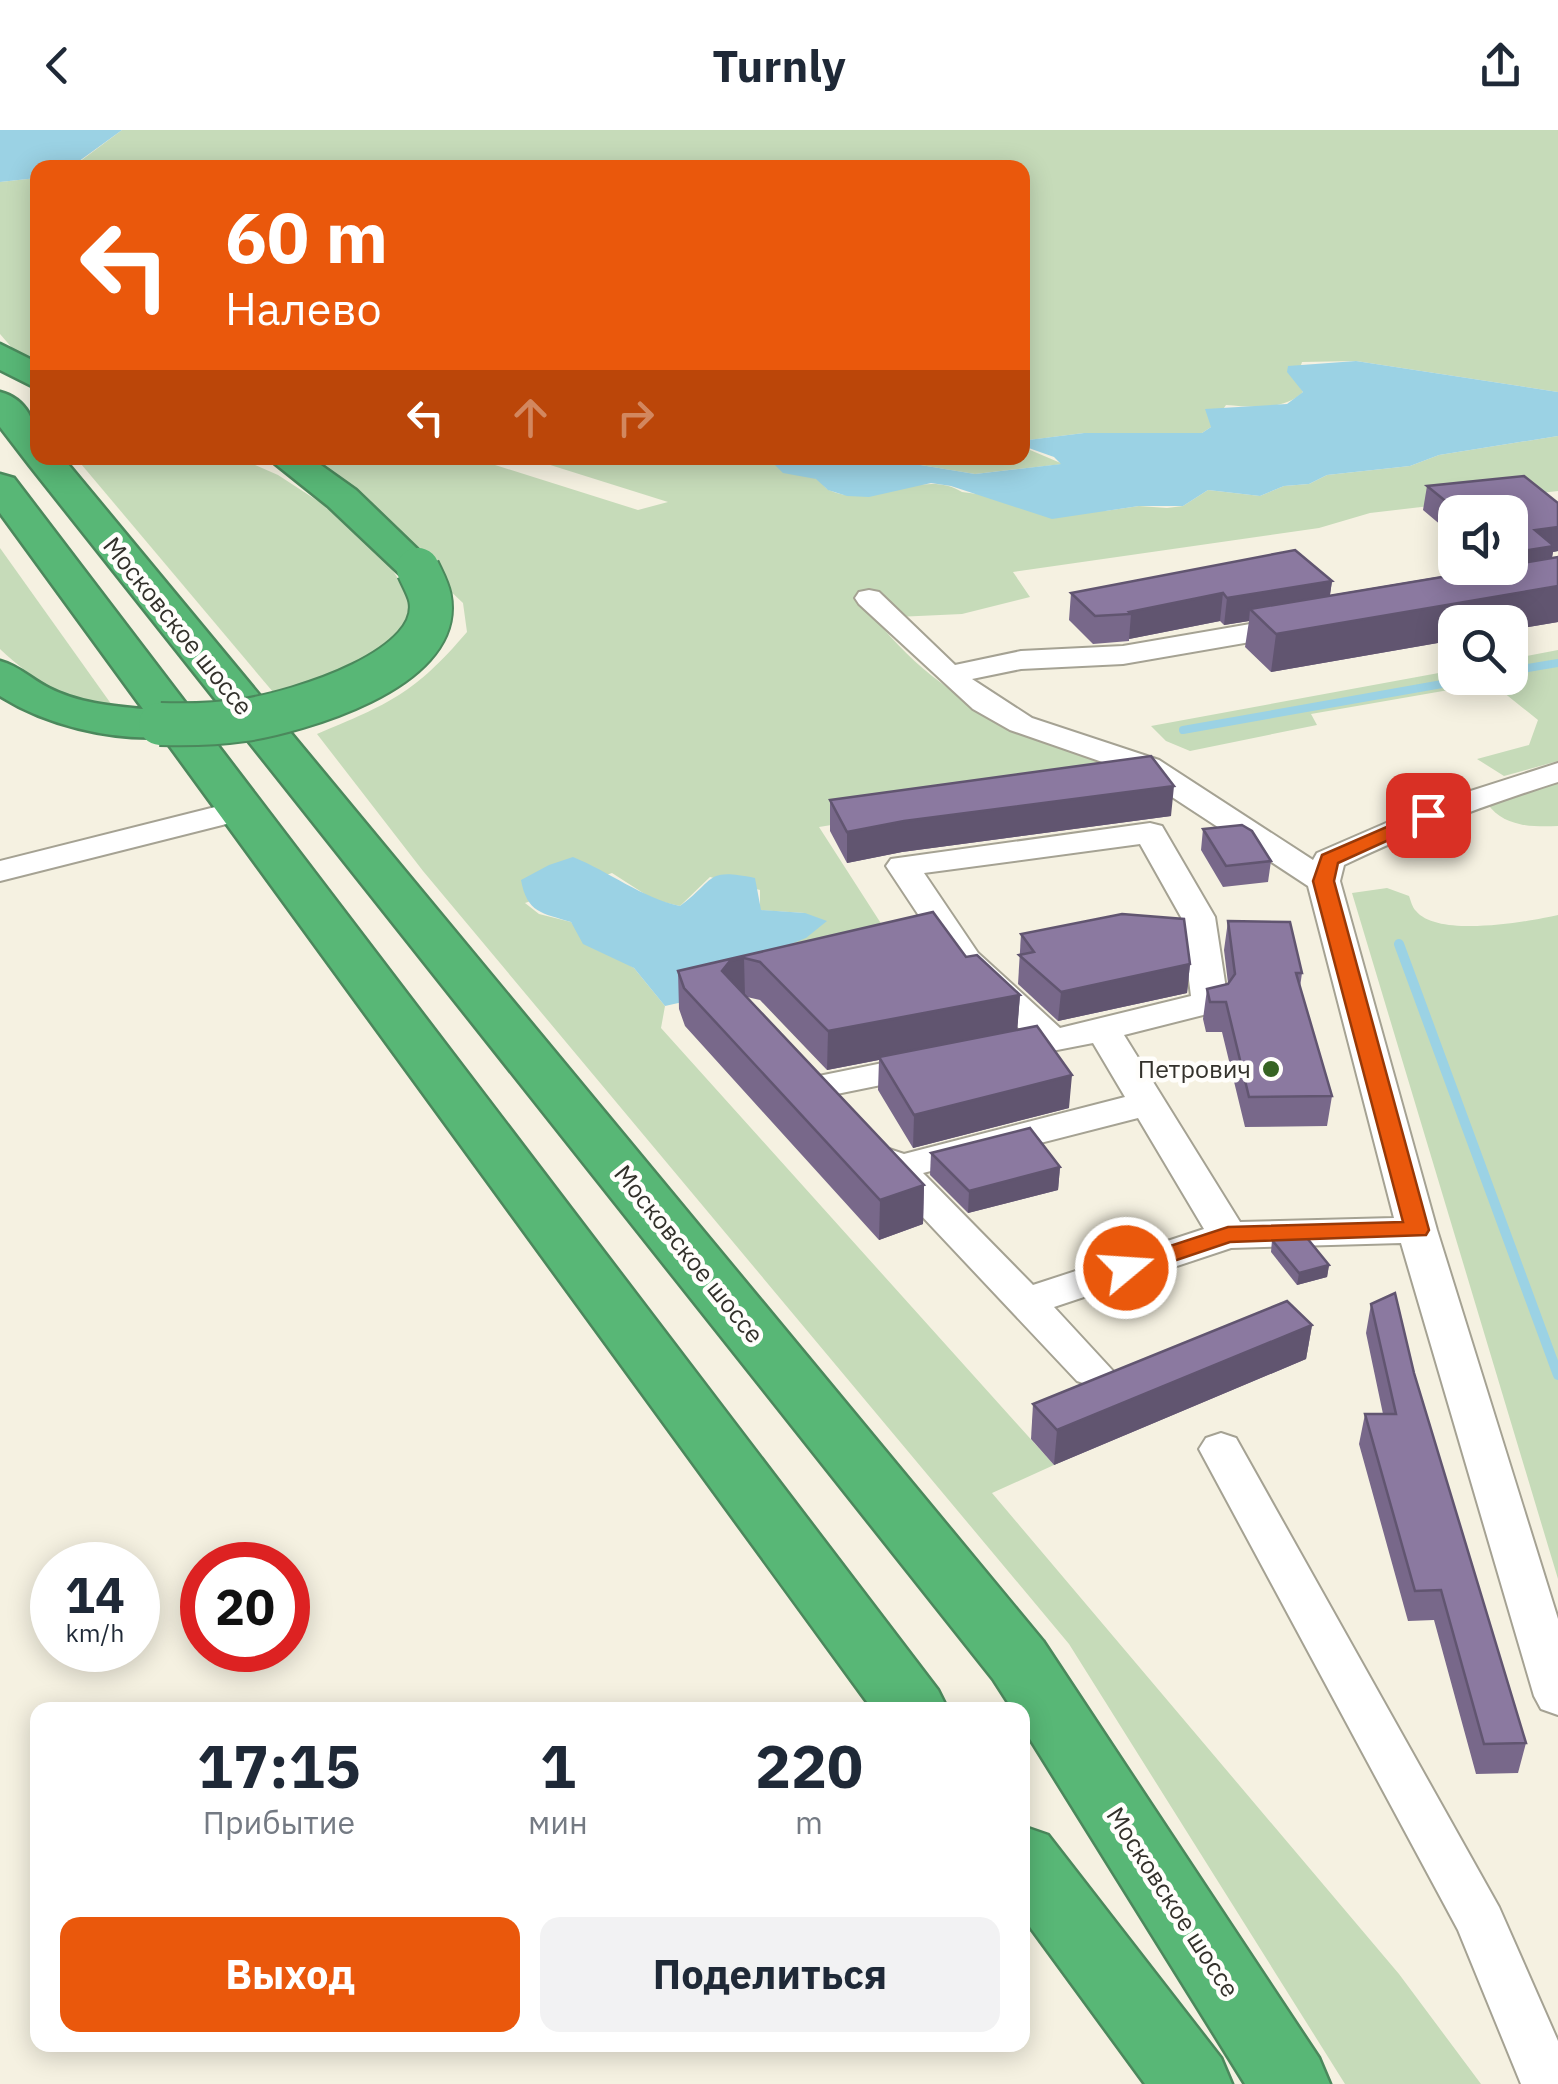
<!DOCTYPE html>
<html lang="ru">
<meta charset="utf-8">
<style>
body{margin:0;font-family:"IBM Plex Sans",sans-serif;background:#f2f2f3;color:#1f2937;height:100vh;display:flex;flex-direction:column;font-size:38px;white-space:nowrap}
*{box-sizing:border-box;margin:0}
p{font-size:32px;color:#747a83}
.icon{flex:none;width:55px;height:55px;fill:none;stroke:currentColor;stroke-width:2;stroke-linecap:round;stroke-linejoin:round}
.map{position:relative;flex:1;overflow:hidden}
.side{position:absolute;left:30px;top:1572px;width:1000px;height:350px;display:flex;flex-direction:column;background:#fff;border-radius:20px;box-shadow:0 5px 25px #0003}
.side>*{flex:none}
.top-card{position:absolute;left:30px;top:30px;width:1000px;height:305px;border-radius:20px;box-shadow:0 5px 25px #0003;background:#ea580c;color:#fff;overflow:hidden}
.fabs{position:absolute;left:1438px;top:365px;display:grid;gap:20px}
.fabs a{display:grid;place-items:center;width:90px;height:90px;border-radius:20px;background:#fff;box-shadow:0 5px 25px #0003;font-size:50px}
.speed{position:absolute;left:30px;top:1412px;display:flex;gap:20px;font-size:50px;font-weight:700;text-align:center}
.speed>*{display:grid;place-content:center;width:130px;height:130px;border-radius:50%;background:#fff;box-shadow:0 5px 25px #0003;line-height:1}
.speed small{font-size:25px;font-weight:400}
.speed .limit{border:15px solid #d22;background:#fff;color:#111}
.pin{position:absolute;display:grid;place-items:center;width:85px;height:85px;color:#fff;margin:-42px;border-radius:20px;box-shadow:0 5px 15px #0006}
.me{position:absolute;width:110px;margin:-55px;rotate:72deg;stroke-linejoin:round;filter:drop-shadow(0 0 8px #0008)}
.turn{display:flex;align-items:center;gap:35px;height:210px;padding:0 30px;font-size:45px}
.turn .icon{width:130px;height:130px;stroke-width:2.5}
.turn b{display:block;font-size:70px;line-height:85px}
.lanes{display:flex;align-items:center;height:95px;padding:0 30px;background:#0003;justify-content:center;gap:50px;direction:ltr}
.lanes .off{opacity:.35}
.eta{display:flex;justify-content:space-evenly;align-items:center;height:170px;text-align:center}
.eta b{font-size:60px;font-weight:700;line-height:70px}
.cta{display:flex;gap:20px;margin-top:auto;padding:20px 30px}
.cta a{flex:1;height:115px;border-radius:20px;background:#ea580c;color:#fff;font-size:40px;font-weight:700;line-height:115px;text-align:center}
.cta a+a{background:#f2f2f3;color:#1f2937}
header{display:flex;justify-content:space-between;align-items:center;height:130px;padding:0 30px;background:#fff;font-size:45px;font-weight:700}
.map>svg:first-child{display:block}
</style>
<header><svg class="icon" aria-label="back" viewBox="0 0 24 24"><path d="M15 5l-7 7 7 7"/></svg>Turnly<svg class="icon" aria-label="share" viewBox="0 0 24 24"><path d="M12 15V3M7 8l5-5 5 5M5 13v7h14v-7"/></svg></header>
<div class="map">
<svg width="1558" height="1954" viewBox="0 0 1558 1954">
<rect width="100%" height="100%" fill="#f5f1e1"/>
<g fill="#c6dbb9">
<path d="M122,0H1558V262L1356,231L1302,232L1296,251L1303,262C1284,281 1252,277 1226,275L1211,297L1202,303H1084L1029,310L1023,316L1022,38H71Z"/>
<path d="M37,48V235L13,219L0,204V52Z"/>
<path d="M1558,306V361L1370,383L1319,398L1013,442L1030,467L962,484L875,488C943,576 1038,611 1141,645L819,697L900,823L754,856L805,783L760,780V760L710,747L680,776L654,770L612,743L525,773L539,784L571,792L580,804L634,838L665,876L661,898L1054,1335L992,1363L1399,1844L1481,1954H1345L1069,1514L423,741L317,604C389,574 415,563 467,502L463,473L320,338L301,328H473L638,380L668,372L528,328H768C791,351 795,338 817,349C824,353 822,356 829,360C873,381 921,337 962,362L1105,381L1139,376L1167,378L1183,376L1208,360L1260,366L1284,356L1309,354L1327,345L1410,336L1439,325Z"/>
<path d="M1023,317L1063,334L975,344L878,328H1022Z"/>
<path d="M76,328H239L278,345L321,373L389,435L411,468L402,507L284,575Z"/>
<path d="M0,418L119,585C70,572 36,553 0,519Z"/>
<path d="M1558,520V631L1504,646L1477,629L1529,615L1538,590L1503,562L1466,557L1311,584L1317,595L1190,621L1166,611L1151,596L1455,540V548H1510V529Z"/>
<path d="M1558,652V696C1532,697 1503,697 1487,673Z"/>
<path d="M1387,758L1409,766C1411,771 1412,777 1416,781C1438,808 1527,792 1558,785V1449L1352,763Z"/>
</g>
<g fill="#9bd2e4">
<path d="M0,0H122L71,37L38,38L37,48L0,52Z"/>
<path d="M1356,231L1558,262V306L1439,325L1410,336L1327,345L1309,354L1284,356L1260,366L1208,360L1183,376H1139L1052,389L951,356L931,353L869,367L847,366L828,360L816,349L783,343L768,328H878L975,344L1061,334L1054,327L1023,316L1028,310L1084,303H1202L1211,297L1205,279L1287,274L1303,262L1287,242L1288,236Z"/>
<path d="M573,727C610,742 642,768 680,776C717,749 704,738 755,748L761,780L805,783L827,791L806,808L766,824L754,856L665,876L634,838L583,814L571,792C542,783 527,783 521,750L549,735Z"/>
</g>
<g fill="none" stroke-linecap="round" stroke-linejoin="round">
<g stroke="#9bd2e4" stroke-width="8">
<path d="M1510,541L1558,533"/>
<path d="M1183,600L1476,548"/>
</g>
<path stroke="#9bd2e4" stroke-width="10" d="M1399,814L1558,1245"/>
<g stroke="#a5a293" stroke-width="4">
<g id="minor">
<path d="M869,460L879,462L955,535L1021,521L1123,516L1297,486L1307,489L1311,495L1307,501L1297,504L1123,534L1021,539L972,549L1032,588L1159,630L1313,730L1317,723L1430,674L1558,633V652C1485,675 1413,702 1344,735L1340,751L1437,1100L1558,1489V1585L1541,1579L1534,1566L1401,1113L1231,1118L1054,1177L1113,1241L1107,1251L1092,1256L1077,1251L870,1031L875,1022L889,1019L904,1024L1125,967L1093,913L1001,931L988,928L983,920L988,912L1025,904L953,837L886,736L891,729L1150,693L1162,696L1215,787L1228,872L1223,880L1124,905L1240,1092L1394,1088L1308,756L1137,644L1010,600L973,579L859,474L855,468L859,462ZM1140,714L1181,787L1191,866L1060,898L978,823L924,743ZM1138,988L1204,1099L1033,1155L923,1043Z"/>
<path d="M243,670L254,673L259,680L254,687L0,751V731Z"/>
<path d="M927,924L940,927L945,935L940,943L817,968L804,965L798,957L804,949Z"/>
<path d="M1221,1303L1236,1308L1499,1777L1558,1911V1954H1521L1458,1800L1199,1319L1206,1308Z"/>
</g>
</g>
<g stroke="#4b885c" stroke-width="5">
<g id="highway">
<path d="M0,214L38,233V259L0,240Z"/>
<path d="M0,262C31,270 38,300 38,328H63L1043,1511L1319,1928L1330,1954H1245L1022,1596V1580H1013L993,1549L30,336L0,297Z"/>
<path d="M268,328H311L356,360L438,439L432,448L418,451L404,448L328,376Z"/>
<path d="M0,344L14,348L938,1560L948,1580H873L163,607C109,610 46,595 0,566V531C19,536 31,549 49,558C78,573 111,576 143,579L0,383Z"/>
<path d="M1022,1696L1048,1705L1221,1928L1232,1954H1145L1022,1786Z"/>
</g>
</g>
<use href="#minor" fill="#fff" fill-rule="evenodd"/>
<use href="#highway" fill="#58b776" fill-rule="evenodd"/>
<g stroke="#4b885c" stroke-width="46" stroke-linecap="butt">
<path id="highway-bridge" d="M160,594C188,595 217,594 245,590C296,582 444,540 430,468C428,458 422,448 418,439"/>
</g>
<use href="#highway-bridge" stroke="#58b776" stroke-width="42"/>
</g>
<g fill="#78688a">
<path d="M1524,346L1558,373V421L1553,422L1552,428L1558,427V492L1510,500V492H1455V510L1271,542L1245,517L1249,491L1224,495L1220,491L1129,509V511L1093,514L1069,490L1071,463L1295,420L1332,451L1330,465L1490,438H1510V382H1455V407L1423,380L1427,356Z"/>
<path d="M830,670L1171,686L902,722L847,733L830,701Z"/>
<path d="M1203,699L1271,731L1268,752L1223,757L1201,720Z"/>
<path d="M933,782L966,827L1020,865L1017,900L1069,978L913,1018L878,960L879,930L827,940L760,870L747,867L924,1055L923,1094L879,1110L685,896L679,879L678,841Z"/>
<path d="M1228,791L1302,843L1300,857L1332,966L1327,996L1245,997L1222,902H1206L1203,889L1207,859L1228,853L1224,820Z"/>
<path d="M1021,804L1190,834L1187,863L1058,891L1018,854Z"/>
<path d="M931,1023L1060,1037L1058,1060L968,1083L930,1045Z"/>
<path d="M1272,1110L1329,1135L1327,1147L1297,1155L1271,1122Z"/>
<path d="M1371,1174L1414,1243L1526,1613L1518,1643L1476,1644L1434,1490L1408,1491L1359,1314L1365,1284H1383L1366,1203Z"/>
<path d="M1312,1195L1306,1229L1054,1335L1031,1309L1033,1274Z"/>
</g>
<g fill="#615570">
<path d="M1558,397V421L1553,422L1549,441L1510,438V423L1535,400Z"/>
<path d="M1332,451L1328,478L1250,479L1249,491L1224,495L1227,468Z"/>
<path d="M1558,456V492L1510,500V492H1455V510L1271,542L1276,504Z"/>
<path d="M1223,463L1220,491L1129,509L1131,484L1129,482Z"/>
<path d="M1174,656L1171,686L902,722L847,733V702L904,691Z"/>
<path d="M744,828L745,866L722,841L730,831Z"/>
<path d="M1190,834L1187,863L1058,891L1061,862Z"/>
<path d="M1020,865L1017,903L827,940L828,901Z"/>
<path d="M1072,945L1069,978L913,1018L914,985Z"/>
<path d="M1060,1037L1058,1060L968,1083L969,1061Z"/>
<path d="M924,1055L923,1094L879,1110L880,1070Z"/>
<path d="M1329,1135L1327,1147L1297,1155L1299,1143Z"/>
<path d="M1312,1195L1306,1229L1054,1335L1057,1300Z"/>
</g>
<g fill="#8b79a0" stroke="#615570" stroke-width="2.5">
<path d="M1524,346L1558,373V397L1535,400L1554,416L1510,423V382H1459L1427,356Z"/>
<path d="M1295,420L1332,451L1227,468L1223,463L1129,482L1131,484L1095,486L1071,463Z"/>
<path d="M1558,427V456L1276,504L1250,479L1496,438H1510V435Z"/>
<path d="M1151,626L1174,656L904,691L847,702L830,670Z"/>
<path d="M1242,695L1252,701L1271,731L1226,736L1203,699Z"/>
<path d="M933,782L966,827L977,825L1020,865L828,901L760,832L744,828L730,831L722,841L924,1055L880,1070L684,858L678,841Z"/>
<path d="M1122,784L1184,789L1190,834L1061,862L1019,825L1034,822L1021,804Z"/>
<path d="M1228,791L1290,792L1302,843H1296L1332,966L1249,967L1226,872H1210L1207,859L1228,854L1235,844Z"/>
<path d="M1037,896L1072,945L914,985L879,927Z"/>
<path d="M1030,998L1060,1037L969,1061L931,1023Z"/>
<path d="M1307,1108L1329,1135L1299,1143L1272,1110Z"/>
<path d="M1395,1163L1414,1243L1526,1613L1484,1614L1441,1460L1415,1461L1365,1284H1396L1371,1174Z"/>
<path d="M1287,1171L1312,1195L1057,1300L1033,1274Z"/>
</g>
<path fill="#ea580c" stroke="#983908" stroke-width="2.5" d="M1428,679L1435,681V689L1338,733L1334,751L1429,1100L1426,1105L1230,1112L1135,1144H1118L1114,1138L1118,1133L1228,1097L1403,1092L1313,751L1322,725Z"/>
<circle fill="#366322" stroke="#fffefb" stroke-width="4" cx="1271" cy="939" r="10"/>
<g text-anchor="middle" stroke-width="9" stroke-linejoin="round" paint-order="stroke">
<g font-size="25" fill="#33312b" stroke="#fffefb">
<text transform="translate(178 496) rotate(51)" y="9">Московское шоссе</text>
<text transform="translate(689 1124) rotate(51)" y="9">Московское шоссе</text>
<text transform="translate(1173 1772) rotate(57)" y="9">Московское шоссе</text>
</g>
<g font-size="25" fill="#33312b" stroke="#fffefb" text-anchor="end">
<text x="1251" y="948">Петрович</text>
</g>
</g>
</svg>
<div class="fabs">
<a><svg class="icon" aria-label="sound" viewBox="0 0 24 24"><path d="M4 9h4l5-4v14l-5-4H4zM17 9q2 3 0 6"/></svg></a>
<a><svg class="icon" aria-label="search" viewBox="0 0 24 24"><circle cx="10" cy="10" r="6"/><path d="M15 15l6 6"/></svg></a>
</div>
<div class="speed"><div>14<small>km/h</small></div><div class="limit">20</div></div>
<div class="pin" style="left:1428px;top:685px;background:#d93025"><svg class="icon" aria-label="arrive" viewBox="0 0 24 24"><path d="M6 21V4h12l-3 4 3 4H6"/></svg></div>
<svg class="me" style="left:1126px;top:1138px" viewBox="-20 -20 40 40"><circle r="17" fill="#ea580c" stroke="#fff" stroke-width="3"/><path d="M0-11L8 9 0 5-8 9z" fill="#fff"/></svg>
<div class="top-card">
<div class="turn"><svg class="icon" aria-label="left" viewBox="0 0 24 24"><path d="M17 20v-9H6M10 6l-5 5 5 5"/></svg><div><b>60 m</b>Налево</div></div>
<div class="lanes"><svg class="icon" aria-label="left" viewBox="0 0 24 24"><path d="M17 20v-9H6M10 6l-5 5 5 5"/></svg><svg class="icon off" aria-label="ahead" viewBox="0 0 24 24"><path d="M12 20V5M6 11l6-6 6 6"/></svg><svg class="icon off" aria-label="right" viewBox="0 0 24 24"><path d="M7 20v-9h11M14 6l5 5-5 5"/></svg></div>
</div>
<section class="side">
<div class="eta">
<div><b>17:15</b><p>Прибытие</p></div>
<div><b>1</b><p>мин</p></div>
<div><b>220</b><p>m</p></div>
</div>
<div class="cta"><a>Выход</a><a>Поделиться</a></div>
</section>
</div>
